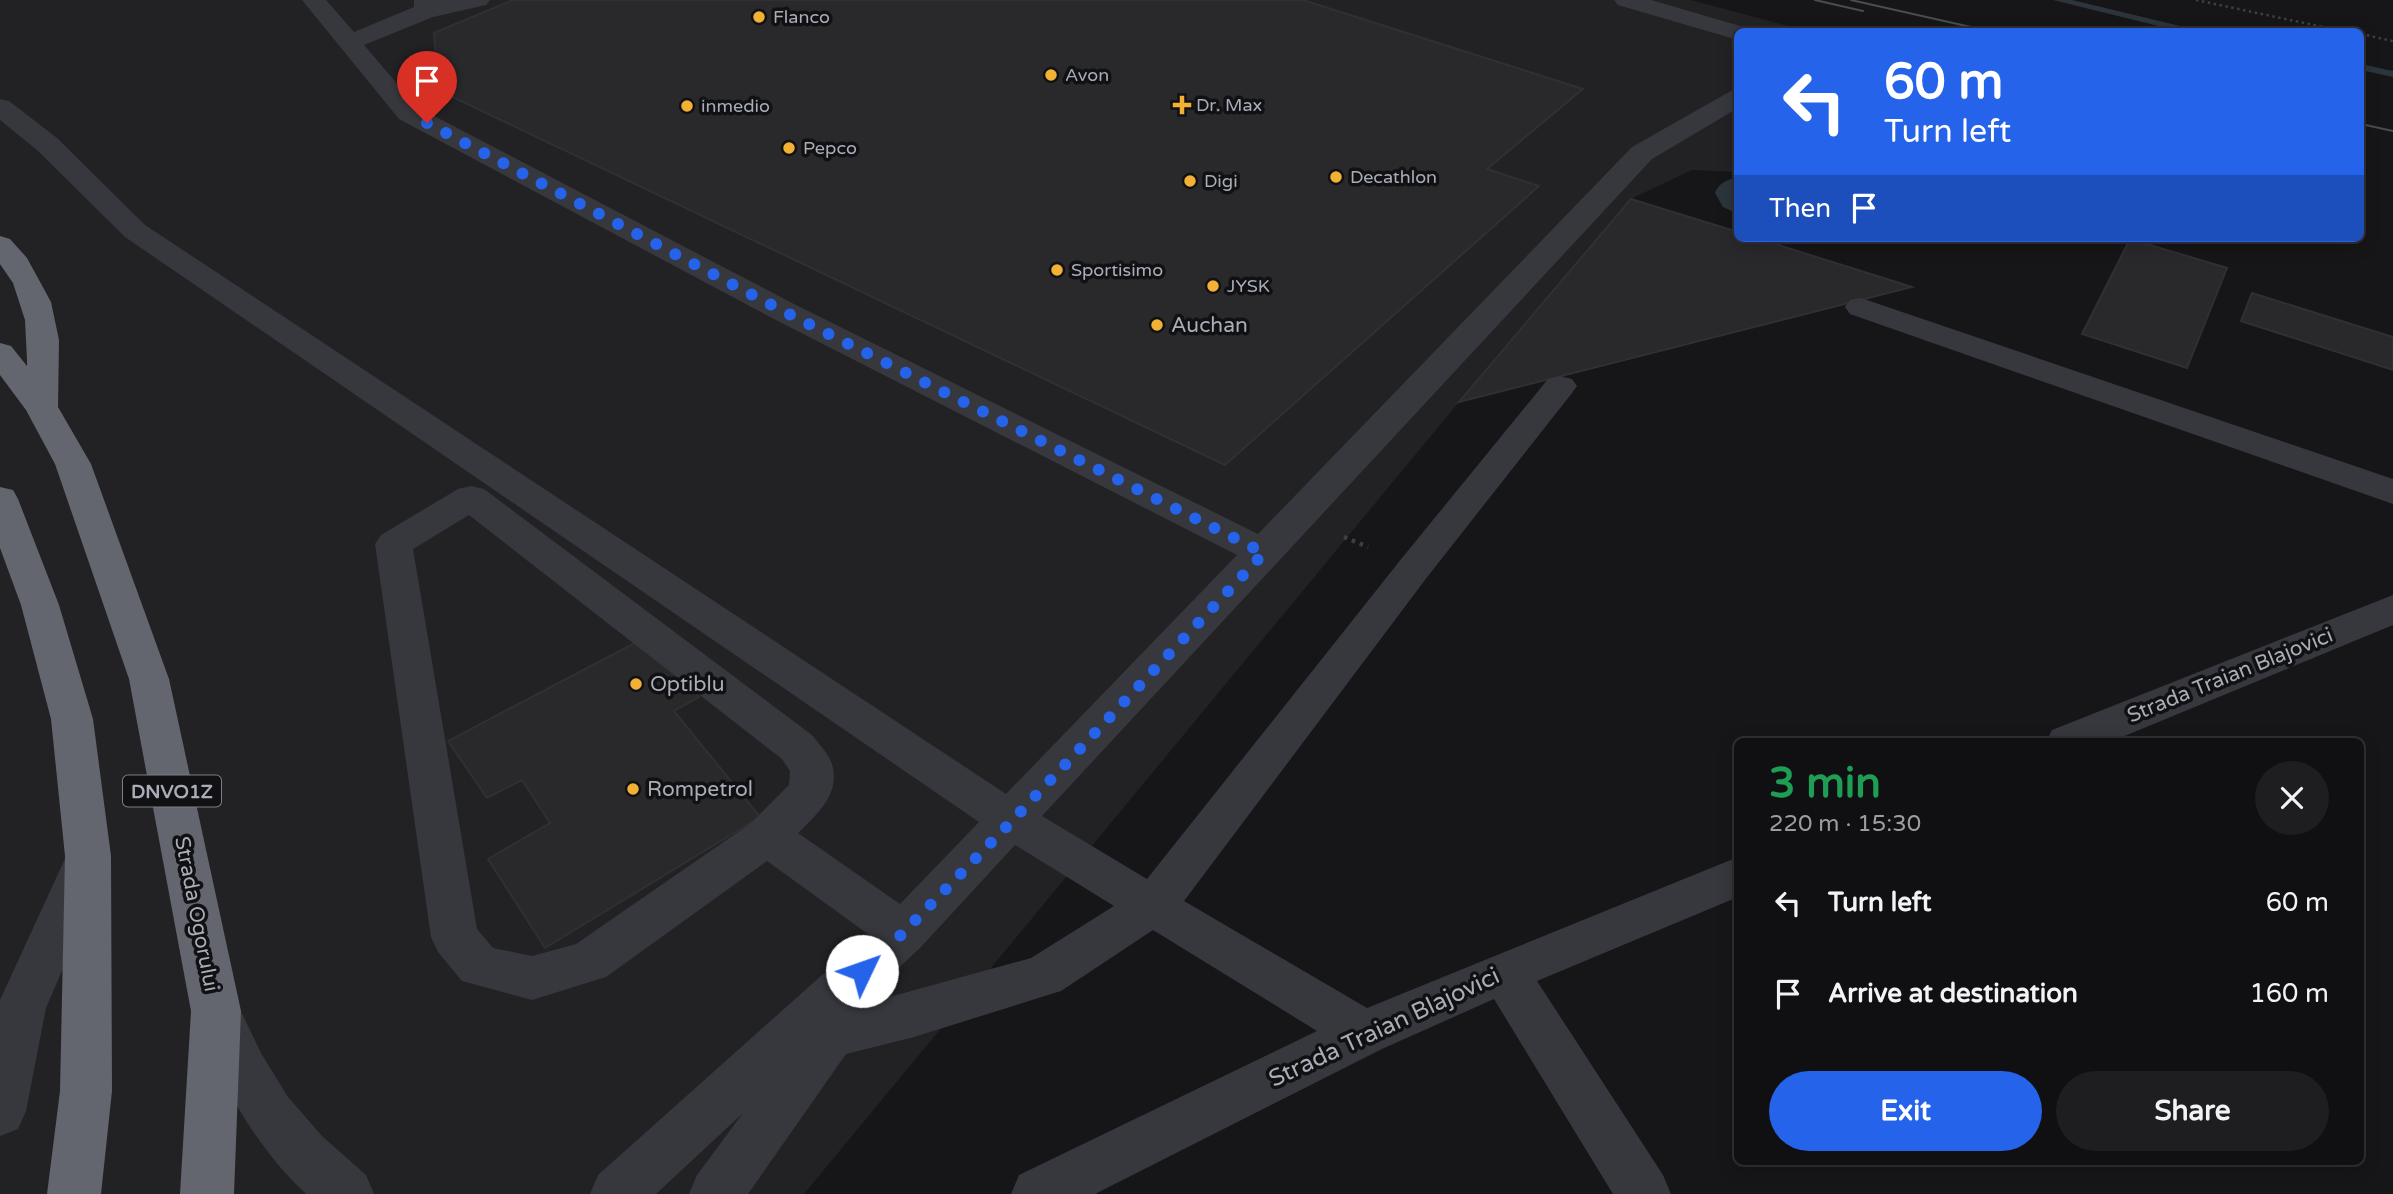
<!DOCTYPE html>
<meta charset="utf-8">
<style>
body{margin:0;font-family:"Varela Round",sans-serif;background:#1e1e20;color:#f1f3f6;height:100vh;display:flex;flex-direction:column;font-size:26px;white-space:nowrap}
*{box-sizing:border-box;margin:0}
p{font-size:23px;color:#9c9d9f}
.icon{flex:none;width:38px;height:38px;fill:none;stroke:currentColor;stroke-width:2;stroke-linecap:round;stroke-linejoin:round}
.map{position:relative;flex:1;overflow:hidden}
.side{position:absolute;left:1734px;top:738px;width:630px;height:427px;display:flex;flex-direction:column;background:#101012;border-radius:10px;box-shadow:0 4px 18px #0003,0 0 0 2px #303032}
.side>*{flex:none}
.top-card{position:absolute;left:1734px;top:28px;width:630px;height:214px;border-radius:10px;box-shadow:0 4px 18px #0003,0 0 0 2px #303032;background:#2563eb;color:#fff;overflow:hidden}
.pin{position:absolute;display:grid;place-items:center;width:60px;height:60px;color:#fff;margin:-72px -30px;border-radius:50% 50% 50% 0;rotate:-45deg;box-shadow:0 0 7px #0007}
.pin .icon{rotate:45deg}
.me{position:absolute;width:77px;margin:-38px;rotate:48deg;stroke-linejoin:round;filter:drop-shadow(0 0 5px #0008)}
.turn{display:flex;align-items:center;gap:24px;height:147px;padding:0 35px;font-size:32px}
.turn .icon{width:91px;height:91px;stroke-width:2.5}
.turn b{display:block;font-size:49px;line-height:60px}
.then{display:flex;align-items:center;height:66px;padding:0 35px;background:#0003;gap:14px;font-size:26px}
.round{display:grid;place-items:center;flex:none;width:74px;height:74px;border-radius:37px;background:#1e1e20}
.headline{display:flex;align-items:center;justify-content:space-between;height:119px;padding:0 35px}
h1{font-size:42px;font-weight:700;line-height:52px;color:#1e9e55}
.primary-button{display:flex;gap:14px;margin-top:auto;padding:14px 35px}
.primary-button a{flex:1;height:80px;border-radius:42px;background:#2563eb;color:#fff;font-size:28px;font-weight:700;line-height:80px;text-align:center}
.primary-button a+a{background:#1e1e20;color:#f1f3f6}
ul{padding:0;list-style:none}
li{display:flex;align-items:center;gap:21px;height:91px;padding:0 35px}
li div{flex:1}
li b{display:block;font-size:26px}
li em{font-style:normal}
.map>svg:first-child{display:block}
</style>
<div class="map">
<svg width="2393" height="1194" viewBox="0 0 2393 1194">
<rect width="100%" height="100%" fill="#161618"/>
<path fill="#222225" d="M0,0H1691L1807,31L1738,32V172L1692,170L1631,199L1459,402L804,1194H0Z"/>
<path fill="#2c353c" d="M1738,178V214L1723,207L1715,193C1719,183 1727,179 1738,178Z"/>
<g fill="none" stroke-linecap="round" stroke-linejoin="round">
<g fill="#2c353c" fill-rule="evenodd">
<path d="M2053,0H2072L2205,32H2183Z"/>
<path d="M2361,64L2393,71V77L2361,70Z"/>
</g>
</g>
<g fill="#29292c" stroke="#303034" stroke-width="2">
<path d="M513,0H1303L1583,89L1487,169L1539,186L1225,465L438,90L434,33Z"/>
<path d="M1631,199L1738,232V238H1756L1912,287L1459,402Z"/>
<path d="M2130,239L2227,268L2187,368L2082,334Z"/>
<path d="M2252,293L2393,337V370L2241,321Z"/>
<path d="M648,636L699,697L674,711L760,817L545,948L488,859L550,823L522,780L487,798L448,741Z"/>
</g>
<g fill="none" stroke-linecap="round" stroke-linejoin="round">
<g stroke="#3d3f44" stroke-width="2.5" stroke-dasharray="2.5 3.5" stroke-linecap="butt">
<path d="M2196,0L2347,32"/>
<path d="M2361,34L2393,41"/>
</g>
<path stroke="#3d3f44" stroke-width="4.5" stroke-dasharray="3.5 5" stroke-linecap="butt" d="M1344,537L1368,547"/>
<g fill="#37383d" fill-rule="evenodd">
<path d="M302,0H326L354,32L414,7V0H490L486,5L433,17L364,45L417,107L792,303L1258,534L1632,147L1729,92L1738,89V108L1652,159L1042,816L1147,879L1402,558L1548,379L1560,376L1572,379L1577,386L1572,393L1428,576L1184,901L1367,1008L1738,857V897L1537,981L1663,1175L1671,1194H1613L1494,999L1382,1049L1095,1194H1011L1019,1175L1317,1031L1153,930L1061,991L914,1037L846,1054L748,1194H689L697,1175L743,1113L656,1194H590L598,1175L868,934L767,861L606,977L532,1000L462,981L438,952L431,937L375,544L381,535L458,489L471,486L484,489L812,735C819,744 831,756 833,768C839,796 815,816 798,833L900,904L979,822L125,237L37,150L0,120V99L9,101L57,138L145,225L1006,794L1237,555L770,317L399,119ZM469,515L782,759L790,771L789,785L751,823L576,944L532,956L493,948L477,929L413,549ZM1015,845L1114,906L1031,958L864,1004L863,1001L920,948Z"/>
<path d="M1614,0H1651L1747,28L1749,32H1738V40L1618,5Z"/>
<path d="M1861,298L2393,479V504L1850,314L1845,307L1850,300Z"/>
<path d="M2393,595V625L2110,742H2046L2052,730Z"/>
<path d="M85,845L101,850L108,864L46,1008L26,1111L18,1129L0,1136V1000L69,850Z"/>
<path d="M219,994L236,1001L261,1053L288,1097L322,1136L366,1175L374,1194H306C253,1144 222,1084 194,1017L202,1001Z"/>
</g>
<g fill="#63666e" fill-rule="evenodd">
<path d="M0,236L10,239L27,258L51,302L59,340L58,407L91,464L169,679L241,1011L234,1194H180L191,1011L129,679L55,464L26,410L0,375V343L11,346L27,366V360L25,320L13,283L0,264Z"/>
<path d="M0,487L13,490L18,499L59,605L93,719L111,856L112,1091L101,1194H47L60,1091L65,856L51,719L21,605L0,548Z"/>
</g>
<g stroke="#4a4c52" stroke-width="2">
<path d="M1815,0L1863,11"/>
<path d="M1851,0L1993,32"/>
<path d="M2361,124L2393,131"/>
</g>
</g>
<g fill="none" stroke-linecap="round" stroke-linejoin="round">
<path stroke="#2563eb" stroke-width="12" stroke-dasharray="0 21.6" d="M427,123L781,310L1264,553L1012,821L903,933L862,971"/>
</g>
<g fill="#f2b134" stroke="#111113" stroke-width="2.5">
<circle cx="759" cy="17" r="7"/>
<circle cx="1051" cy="75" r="7"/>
<path d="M1178.5 94.5h7v7h7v7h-7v7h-7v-7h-7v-7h7z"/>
<circle cx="687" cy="106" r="7"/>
<circle cx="789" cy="148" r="7"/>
<circle cx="1336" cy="177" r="7"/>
<circle cx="1190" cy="181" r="7"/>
<circle cx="1057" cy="270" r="7"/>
<circle cx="1213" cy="286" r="7"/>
<circle cx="1157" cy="325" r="7"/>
<circle cx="636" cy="684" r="7"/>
<circle cx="633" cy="789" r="7"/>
</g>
<g text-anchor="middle" stroke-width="7" stroke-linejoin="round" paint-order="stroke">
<g font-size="18" fill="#a8adb8" stroke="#111113" text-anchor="start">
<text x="773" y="23">Flanco</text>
<text x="1065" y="81">Avon</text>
<text x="1196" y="111">Dr. Max</text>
<text x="701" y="112">inmedio</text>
<text x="803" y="154">Pepco</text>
<text x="1350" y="183">Decathlon</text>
<text x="1204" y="187">Digi</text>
<text x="1071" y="276">Sportisimo</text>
<text x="1227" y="292">JYSK</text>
</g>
<rect fill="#111113" stroke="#7b7e86" stroke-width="2" x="123" y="775.5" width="98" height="31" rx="5"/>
<g font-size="19" font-weight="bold" fill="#a8adb8">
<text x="172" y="798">DNVO1Z</text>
</g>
<g font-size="21" fill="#a8adb8" stroke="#111113" text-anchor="start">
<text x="1171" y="332">Auchan</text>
<text x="650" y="691">Optiblu</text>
<text x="647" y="796">Rompetrol</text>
</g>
<g font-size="21" fill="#a8adb8" stroke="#111113">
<text transform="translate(2230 675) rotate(-22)" y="7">Strada Traian Blajovici</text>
<text transform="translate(197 914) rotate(79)" y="7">Strada Ogorului</text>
</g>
<g font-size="24" fill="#a8adb8" stroke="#111113">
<text transform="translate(1384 1027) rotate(-25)" y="8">Strada Traian Blajovici</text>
</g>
</g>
</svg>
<div class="pin" style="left:427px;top:123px;background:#d93025"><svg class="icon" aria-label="arrive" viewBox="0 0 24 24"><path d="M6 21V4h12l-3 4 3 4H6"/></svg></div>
<svg class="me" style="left:862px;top:971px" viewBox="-20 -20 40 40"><circle r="19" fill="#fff"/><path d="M0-13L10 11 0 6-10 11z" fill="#2563eb"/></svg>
<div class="top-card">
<div class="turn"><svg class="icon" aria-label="left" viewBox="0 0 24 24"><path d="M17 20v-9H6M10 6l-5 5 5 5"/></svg><div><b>60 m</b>Turn left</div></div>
<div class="then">Then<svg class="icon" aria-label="arrive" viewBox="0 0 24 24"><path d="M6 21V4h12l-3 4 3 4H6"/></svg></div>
</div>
<section class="side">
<div class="headline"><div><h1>3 min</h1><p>220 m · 15:30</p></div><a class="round"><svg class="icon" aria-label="close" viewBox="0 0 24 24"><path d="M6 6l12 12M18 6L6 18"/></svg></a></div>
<ul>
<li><svg class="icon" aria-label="left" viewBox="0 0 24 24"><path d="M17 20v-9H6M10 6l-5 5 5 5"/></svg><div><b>Turn left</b></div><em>60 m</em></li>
<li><svg class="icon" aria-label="arrive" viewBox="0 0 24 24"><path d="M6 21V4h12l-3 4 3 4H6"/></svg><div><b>Arrive at destination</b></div><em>160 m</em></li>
</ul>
<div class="primary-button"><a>Exit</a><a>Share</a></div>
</section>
</div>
